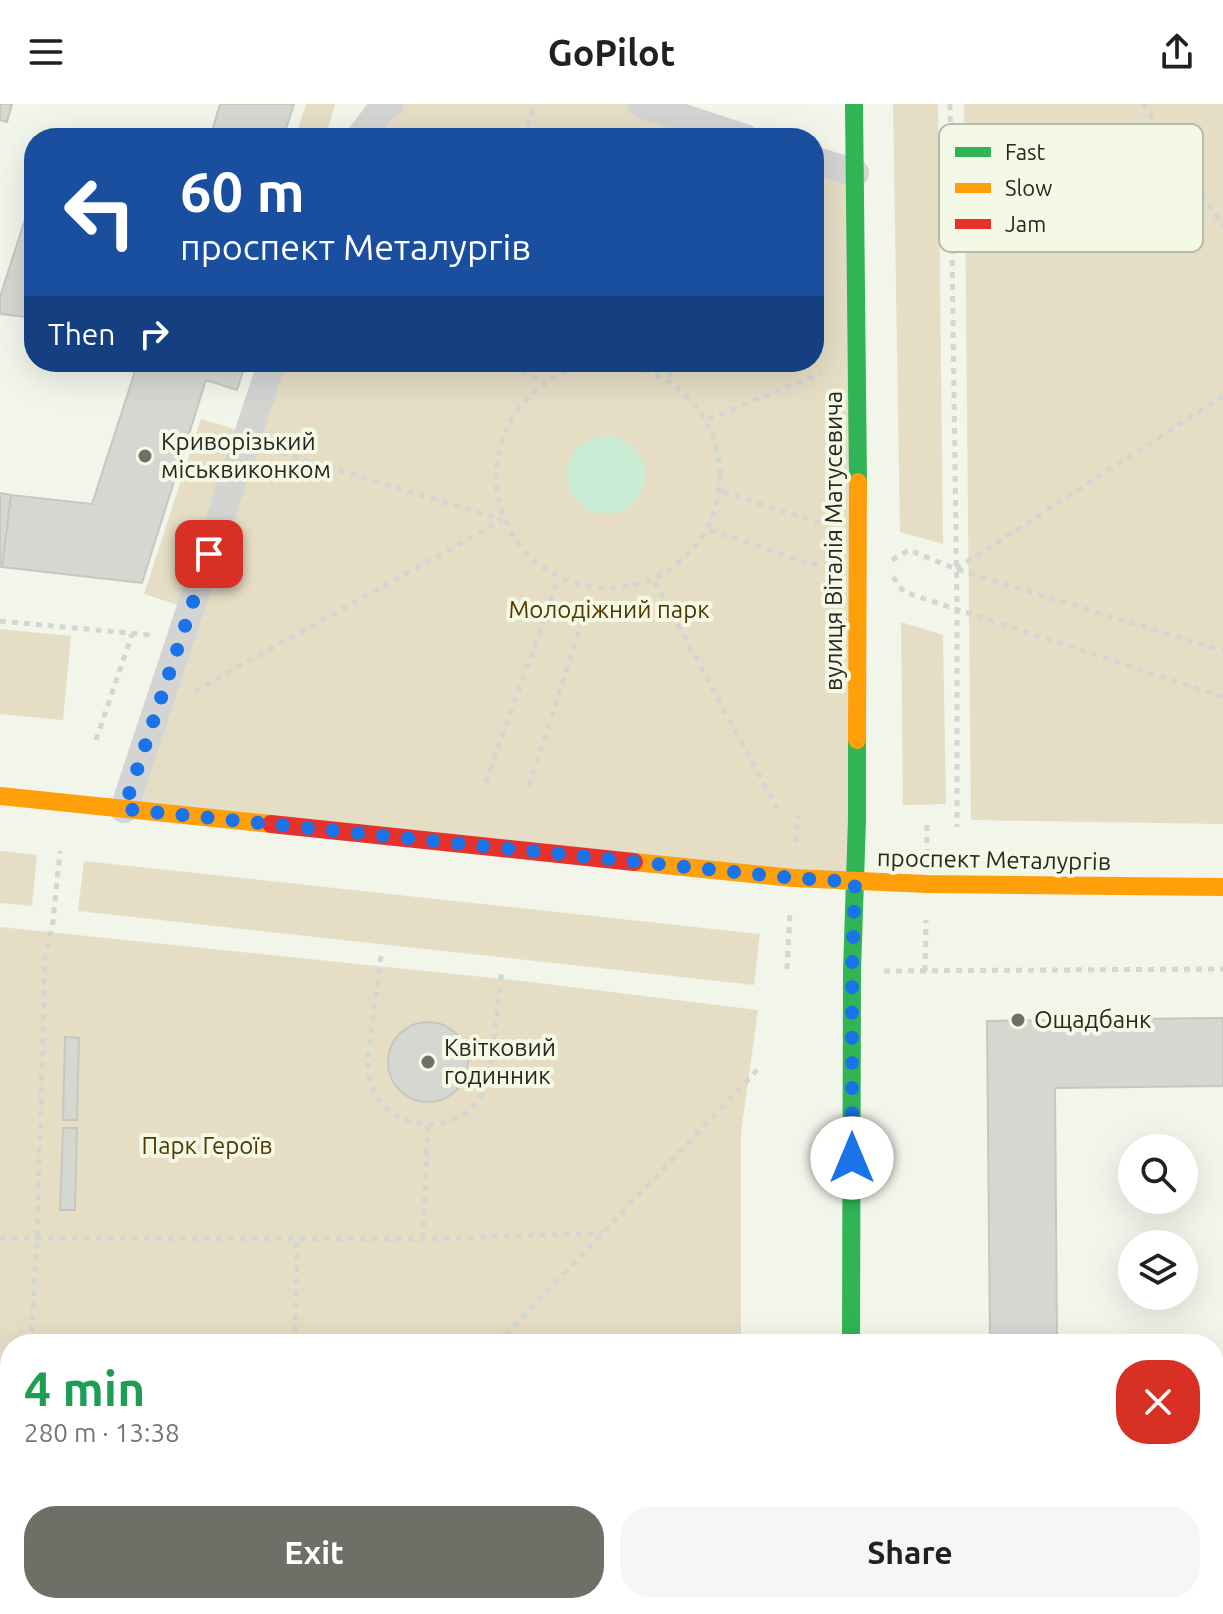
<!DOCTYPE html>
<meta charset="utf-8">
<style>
body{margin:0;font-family:Ubuntu,sans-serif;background:#f6f6f6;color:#202124;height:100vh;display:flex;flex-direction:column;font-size:30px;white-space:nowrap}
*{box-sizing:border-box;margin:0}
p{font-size:26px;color:#757577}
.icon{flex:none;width:44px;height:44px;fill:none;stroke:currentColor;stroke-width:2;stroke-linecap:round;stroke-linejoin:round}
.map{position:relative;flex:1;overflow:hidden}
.side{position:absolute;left:0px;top:1230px;width:1224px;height:280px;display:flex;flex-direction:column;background:#fff;border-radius:32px 32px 0 0;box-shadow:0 8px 32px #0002}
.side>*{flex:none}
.guide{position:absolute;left:24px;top:24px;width:800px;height:244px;border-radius:32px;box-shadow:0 8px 32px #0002;background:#1a4fa0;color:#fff;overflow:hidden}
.controls{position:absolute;left:1118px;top:1030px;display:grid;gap:16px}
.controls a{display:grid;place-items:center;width:80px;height:80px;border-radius:50%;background:#fff;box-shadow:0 8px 32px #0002;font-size:40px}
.pin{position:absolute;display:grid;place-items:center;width:68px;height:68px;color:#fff;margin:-34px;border-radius:16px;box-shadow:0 4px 12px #0006}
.me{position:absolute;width:88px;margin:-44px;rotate:0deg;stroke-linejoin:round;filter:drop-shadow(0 0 6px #0008)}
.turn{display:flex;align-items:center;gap:28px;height:168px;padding:0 24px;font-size:36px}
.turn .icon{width:104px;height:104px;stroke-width:2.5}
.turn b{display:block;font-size:56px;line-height:68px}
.then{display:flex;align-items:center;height:76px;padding:0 24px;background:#0003;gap:16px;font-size:30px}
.round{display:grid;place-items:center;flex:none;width:84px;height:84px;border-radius:32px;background:#f6f6f6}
.overview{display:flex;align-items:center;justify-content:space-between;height:136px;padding:0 24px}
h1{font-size:48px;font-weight:600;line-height:60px;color:#1e9e55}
.primary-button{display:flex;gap:16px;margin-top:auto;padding:16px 24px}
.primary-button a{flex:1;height:92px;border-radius:32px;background:#6e7068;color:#fff;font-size:32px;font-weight:600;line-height:92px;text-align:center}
.primary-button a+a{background:#f6f6f6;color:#202124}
header{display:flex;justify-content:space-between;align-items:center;height:104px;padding:0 24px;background:#fff;font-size:36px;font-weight:600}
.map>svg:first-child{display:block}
</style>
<header><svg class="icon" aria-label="menu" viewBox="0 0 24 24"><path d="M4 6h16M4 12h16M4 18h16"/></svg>GoPilot<svg class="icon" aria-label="share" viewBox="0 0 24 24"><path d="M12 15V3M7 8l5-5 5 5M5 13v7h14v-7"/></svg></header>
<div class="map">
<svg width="1223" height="1510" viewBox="0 0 1223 1510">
<rect width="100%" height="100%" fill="#f2f5ea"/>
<path fill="#e8edda" d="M1214,1381H1223V1510H850V1500H1214Z"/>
<g fill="#e6ddc5">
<path d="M306,0H335L325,34H295Z"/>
<path d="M390,0H641L745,34H359Z"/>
<path d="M893,0H938L943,440L900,428Z"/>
<path d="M964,0H1223V720L971,716Z"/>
<path d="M814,56L855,69V778L124,705L272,258H814Z"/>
<path d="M201,315L238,326L181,502L144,490Z"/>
<path d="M901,518L943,531L946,700L903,701Z"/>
<path d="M0,525L71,532L63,616L0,610Z"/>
<path d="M0,747L37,751L32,802L0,799Z"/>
<path d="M84,757L760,830L754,881L78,807Z"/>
<path d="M0,823L522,877L758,906L741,1029V1240H10V1500H740V1510H0Z"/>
</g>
<circle fill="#caebd4" cx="606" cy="371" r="39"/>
<g fill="#d5d8d1" stroke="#c5c8c1" stroke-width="2">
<path d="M0,0H12L7,18L0,16Z"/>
<path d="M220,0H294L283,34H210Z"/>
<path d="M29,103H34V214L0,210V193Z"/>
<path d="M138,258H246L237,286L206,276L142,479L2,463L11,391L92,400Z"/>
<path d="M0,389L11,391L2,463H0Z"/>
<path d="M1213,914H1223V982L1055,984L1057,1240H990L987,917Z"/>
<circle cx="428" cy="958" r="40"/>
<path d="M65,933L79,934L77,1016H63Z"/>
<path d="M63,1024H77L75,1106H60Z"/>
</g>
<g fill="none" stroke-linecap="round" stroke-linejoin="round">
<g stroke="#d4d6d2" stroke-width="5" stroke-dasharray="6 6" stroke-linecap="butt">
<path d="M950,0L957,507V723"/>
<path d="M1143,0L1223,122"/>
<path d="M524,34L534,0"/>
<path d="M487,258L545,276"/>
<circle cx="608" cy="372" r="112"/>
<path d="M669,274L674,258"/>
<path d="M708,315L822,269"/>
<path d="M270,345L502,416"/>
<path d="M723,388L820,419L822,422"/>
<path d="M710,426L814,461L822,456"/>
<path d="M892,456L909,446L956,465L1223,547"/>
<path d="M956,465L1223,292"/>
<path d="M893,473L904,488L1223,593"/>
<path d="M655,478L780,710"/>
<path d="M0,517L150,531"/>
<path d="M195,587L502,416"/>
<path d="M96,636L132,530"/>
<path d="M486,678L558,476"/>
<path d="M529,682L592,487"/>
<path d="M927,721V746"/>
<path d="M796,738L798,711"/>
<path d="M381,852L368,952C368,962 368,973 372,983C389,1027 452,1033 479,995C485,986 488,976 490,966L502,865"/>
<path d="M787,865L790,808"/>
<path d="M884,867L1223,865"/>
<path d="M925,867L926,816"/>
<path d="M0,1134L423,1135L602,1129"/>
<path d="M423,1135L428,1022"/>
<path d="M31,1240L37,1134L45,855L53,817L60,747"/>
<path d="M295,1240L297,1135"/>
<path d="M497,1240L761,962"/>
<path d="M0,1300L10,1299"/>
<path d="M0,1431L10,1432"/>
<path d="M193,1510L206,1500"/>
<path d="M289,1510L290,1500"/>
<path d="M474,1510V1500"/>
</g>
<g stroke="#d4d5d3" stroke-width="28">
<path d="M641,0L745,34"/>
<path d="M359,34L379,8L390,0"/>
<path d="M814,56L855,69"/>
<path d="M124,705L272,258"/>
</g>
<g stroke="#30b455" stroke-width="18">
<path d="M854,0L858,378"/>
<path d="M851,1240L852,867L857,715V636"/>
<path d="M850,1500V1510"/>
</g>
<g stroke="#ff9f0a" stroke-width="18">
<path d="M857,636L858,378"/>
<path d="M0,692L271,720"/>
<path d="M634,758L793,774L927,780L1223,783"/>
</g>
<path stroke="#e5322d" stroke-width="18" d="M271,720L634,758"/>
</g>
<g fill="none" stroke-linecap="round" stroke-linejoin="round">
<path stroke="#1a73e8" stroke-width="14" stroke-dasharray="0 25.2" d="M209,450L124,705L793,774L855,778L852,867V1054"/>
</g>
<g fill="#6e7068" stroke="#f4f9e6" stroke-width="3">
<circle cx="145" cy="352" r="8"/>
<circle cx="1018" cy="916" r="8"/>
<circle cx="428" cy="958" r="8"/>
</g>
<g text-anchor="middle" stroke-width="8" stroke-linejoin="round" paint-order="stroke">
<g font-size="24" fill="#272922" stroke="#f4f9e6" text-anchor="start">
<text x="161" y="346">Криворізький<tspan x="161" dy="28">міськвиконком</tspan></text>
<text x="1034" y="924">Ощадбанк</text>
<text x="444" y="952">Квітковий<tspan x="444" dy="28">годинник</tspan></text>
</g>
<g font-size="24" fill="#272922" stroke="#f4f9e6">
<text transform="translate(834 437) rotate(-90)" y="8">вулиця Віталія Матусевича</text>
<text transform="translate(994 756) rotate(1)" y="8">проспект Металургів</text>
</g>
<g font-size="24" fill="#513903" stroke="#f4f9e6">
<text x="609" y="514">Молодіжний парк</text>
<text x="207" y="1050">Парк Героїв</text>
</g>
</g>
<rect x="939" y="20" width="264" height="128" rx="12" fill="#f4f9e6" stroke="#b6bbab" stroke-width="2"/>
<rect x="955" y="43" width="36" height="10" fill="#30b455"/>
<rect x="955" y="79" width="36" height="10" fill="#ff9f0a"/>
<rect x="955" y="115" width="36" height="10" fill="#e5322d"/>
<g font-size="22" fill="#272922">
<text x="1005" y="56">Fast</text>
<text x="1005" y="92">Slow</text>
<text x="1005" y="128">Jam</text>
</g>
</svg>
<div class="controls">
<a><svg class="icon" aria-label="search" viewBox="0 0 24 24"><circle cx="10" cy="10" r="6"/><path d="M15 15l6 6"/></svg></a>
<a><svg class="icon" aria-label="layers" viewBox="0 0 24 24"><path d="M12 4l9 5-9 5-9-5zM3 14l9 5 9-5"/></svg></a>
</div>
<div class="pin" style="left:209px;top:450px;background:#d93025"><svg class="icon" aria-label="arrive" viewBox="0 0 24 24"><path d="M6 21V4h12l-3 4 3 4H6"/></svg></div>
<svg class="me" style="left:852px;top:1054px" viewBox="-20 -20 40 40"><circle r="19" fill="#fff"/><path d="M0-13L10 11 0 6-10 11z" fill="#1a73e8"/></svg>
<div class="guide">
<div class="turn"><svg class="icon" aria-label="left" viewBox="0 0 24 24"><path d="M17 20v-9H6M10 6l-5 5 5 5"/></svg><div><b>60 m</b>проспект Металургів</div></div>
<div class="then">Then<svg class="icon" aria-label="right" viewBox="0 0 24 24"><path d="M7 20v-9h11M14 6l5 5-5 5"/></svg></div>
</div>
<section class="side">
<div class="overview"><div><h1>4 min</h1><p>280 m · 13:38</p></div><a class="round" style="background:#d93025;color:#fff"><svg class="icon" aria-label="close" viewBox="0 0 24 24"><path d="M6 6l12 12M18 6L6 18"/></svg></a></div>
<div class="primary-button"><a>Exit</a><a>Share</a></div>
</section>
</div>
